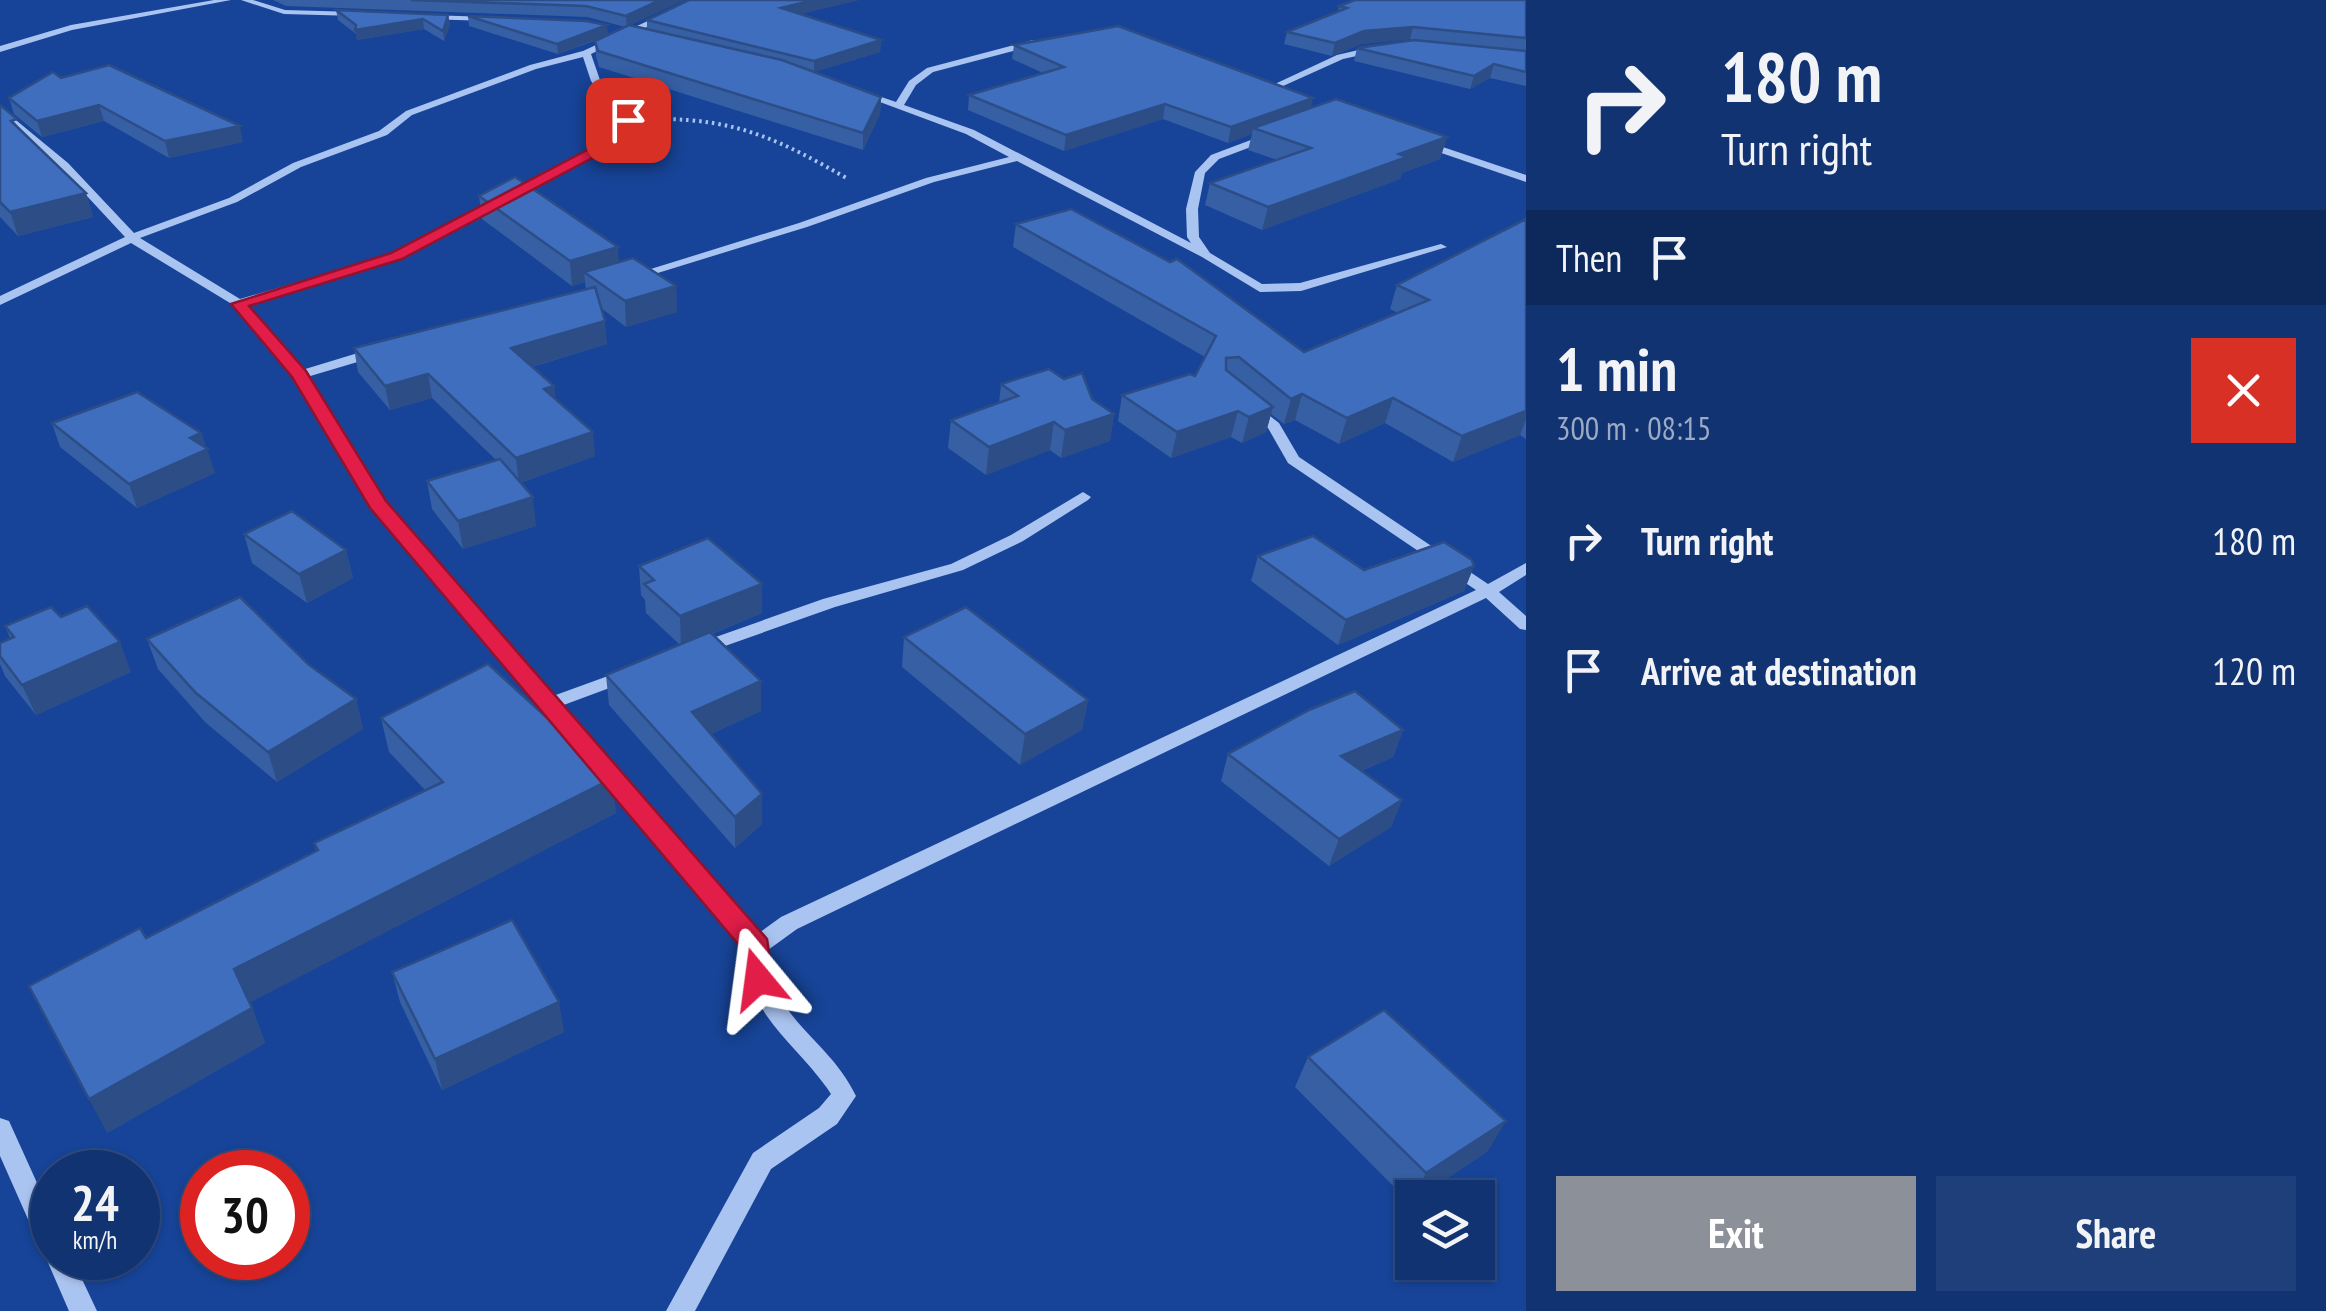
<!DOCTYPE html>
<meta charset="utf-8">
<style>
body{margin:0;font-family:"PT Sans Narrow",sans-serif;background:#1e3f7a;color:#f1f3f6;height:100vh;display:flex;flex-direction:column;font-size:38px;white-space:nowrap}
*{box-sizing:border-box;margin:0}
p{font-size:32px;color:#9caac4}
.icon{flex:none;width:55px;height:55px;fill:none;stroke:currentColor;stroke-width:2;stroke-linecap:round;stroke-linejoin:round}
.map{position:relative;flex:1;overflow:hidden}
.side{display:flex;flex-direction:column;background:#113372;width:800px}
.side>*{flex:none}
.top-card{background:#113372;color:#f1f3f6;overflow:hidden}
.tools{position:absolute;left:1395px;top:1180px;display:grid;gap:20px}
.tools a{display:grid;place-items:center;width:100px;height:100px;border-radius:0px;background:#113372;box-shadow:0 2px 8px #0004,0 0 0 2px #304e84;font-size:50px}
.speed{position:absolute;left:30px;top:1150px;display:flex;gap:20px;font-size:50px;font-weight:700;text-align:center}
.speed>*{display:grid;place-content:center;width:130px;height:130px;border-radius:50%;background:#113372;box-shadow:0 2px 8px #0004,0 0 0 2px #304e84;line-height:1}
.speed small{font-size:25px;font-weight:400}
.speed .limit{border:15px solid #d22;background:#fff;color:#111}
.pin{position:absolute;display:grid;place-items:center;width:85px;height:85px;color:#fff;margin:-42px;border-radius:20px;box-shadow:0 5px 15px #0006}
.me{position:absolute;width:110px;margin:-55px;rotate:344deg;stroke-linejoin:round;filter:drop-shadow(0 0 8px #0008)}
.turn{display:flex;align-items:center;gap:35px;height:210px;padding:0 30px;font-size:45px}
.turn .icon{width:130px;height:130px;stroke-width:2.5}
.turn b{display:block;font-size:70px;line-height:85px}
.then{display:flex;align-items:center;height:95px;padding:0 30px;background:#0003;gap:20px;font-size:38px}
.round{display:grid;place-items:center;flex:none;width:105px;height:105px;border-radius:0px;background:#1e3f7a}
.summary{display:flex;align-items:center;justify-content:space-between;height:170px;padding:0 30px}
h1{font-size:60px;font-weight:800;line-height:75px}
.action{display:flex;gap:20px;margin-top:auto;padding:20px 30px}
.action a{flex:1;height:115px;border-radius:0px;background:#8c9099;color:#fff;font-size:40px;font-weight:800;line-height:115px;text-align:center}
.action a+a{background:#1e3f7a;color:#f1f3f6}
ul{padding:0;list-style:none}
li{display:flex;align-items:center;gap:30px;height:130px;padding:0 30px}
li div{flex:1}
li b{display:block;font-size:38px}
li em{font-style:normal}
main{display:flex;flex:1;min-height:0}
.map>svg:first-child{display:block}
</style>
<main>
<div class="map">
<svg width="1526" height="1311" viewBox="0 0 1526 1311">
<rect width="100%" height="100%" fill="#174498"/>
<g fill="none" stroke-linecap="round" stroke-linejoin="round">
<path stroke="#aac4f1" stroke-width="4" stroke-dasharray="2.5 4" stroke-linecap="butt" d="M660,119C738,119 782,141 848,179"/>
<g fill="#aac4f1" fill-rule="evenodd">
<path d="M214,0H231L72,30L0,52V46L71,25Z"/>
<path d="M241,0H253L285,10L356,12L360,14L356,16L284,14Z"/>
<path d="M693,0H703L591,54L600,80L633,120L621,138L596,155L401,258L247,305L302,370L371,349H381V355L307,377L384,502L553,696L619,672H631L634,676L631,680L561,706L759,933L781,917L1476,590L1288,463L1268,428L1246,411V405H1256L1279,423L1299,457L1488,584L1526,563V575L1499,592L1526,616V630L1520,629L1486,598L797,929L768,950C769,1019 828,1037 856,1096L837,1124L771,1169L695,1311H666L753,1153L819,1108L831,1094L827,1088C791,1038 747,1016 746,949L373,507L293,377L235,306L131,243L0,305V296L125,237L60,167L0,115V107L68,163L134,233L229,198L293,163L379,131L406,111L530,65L583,51ZM583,57L591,81L623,120L613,134L588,151L393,254L240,299L140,238L237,202L301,167L387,135L412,115L536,69Z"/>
<path d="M427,15L491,17L495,19L491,21L424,19Z"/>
<path d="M1033,40L1036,45L933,72L916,85L904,105L974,130L1191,243L1187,237L1186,209L1195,172L1211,155L1264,135H1272V139L1219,159L1205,173L1198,209L1199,237L1210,253L1262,284L1300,283L1441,244L1447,247L1301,291L1260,292L1202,257L1017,161L934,182L807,227L635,280L625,277L799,223L926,178L1009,157L966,134L853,92L858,89L896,102L909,81L927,68Z"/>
<path d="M1376,46L1379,51L1343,59L1272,91L1264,89L1337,55Z"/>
<path d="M1422,140L1526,175V182L1418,145L1417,143Z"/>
<path d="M1083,492L1091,497L1088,500L1023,541L963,570L835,607L708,652L702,654L693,648L696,644L823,599L951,564L1011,535Z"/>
<path d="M0,1118L9,1121L52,1216V1258H72L97,1311H69L46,1258L47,1255L43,1253L0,1156Z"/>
</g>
</g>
<g fill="#365fa4">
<path d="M273,0H684L630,25L647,29V20L800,14L881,40L880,52L814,72L881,97L880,114L863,150L599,67L596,56L595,41L597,40L558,54L469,26L468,16L608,34L625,27L587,17L286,6Z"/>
<path d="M1526,0V86L1490,78L1470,89L1354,61L1357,48L1481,47L1410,39L1361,44L1332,56L1284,44L1287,32L1338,11L1339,6Z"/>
<path d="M336,10L448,15L450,25L444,41L424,29L357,40L356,34L338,20Z"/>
<path d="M1014,45L1311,108L1447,137L1440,159L1402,173L1400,179L1262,230L1205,205L1210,183L1277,160L1248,150L1252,134L1228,143L1163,119L1064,151L968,110L969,95L1043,73L1012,59Z"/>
<path d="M61,78L243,142L169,158L104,121L42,137L14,114L9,98Z"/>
<path d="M0,105L21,130L86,193L93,217L18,236L0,217Z"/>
<path d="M479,196L619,262L676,286L677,312L626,327L601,308L607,344L532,367L554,386L555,399L595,456L520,483L536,526L463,549L432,509L427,481L496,460L432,398L390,410L358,372L354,348L586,289L585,282L572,286L482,219Z"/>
<path d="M1526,219V439L1520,435L1453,462L1385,423L1339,444L1295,420L1284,424L1271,414L1266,432L1242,443L1231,437L1171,458L1118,421L1122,395L1195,376L1205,357L1013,247L1016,224L1304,352L1398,313L1390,309L1397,285Z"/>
<path d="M1001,384L1092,399L1114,414L1110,441L1061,458L1050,450L986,475L948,448L951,420L999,403Z"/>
<path d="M52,423L201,433L215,473L137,508L60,447Z"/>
<path d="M244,534L346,550L353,578L307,603L252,563Z"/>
<path d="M1258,556L1364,570L1474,566L1464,591L1338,645L1251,581Z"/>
<path d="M639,566L762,613L712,634L761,711L711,734L762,824L735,848L609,705L606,675L680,645L646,613L645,600L641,595Z"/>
<path d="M61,617L131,672L36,715L5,676L0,664V643L10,638L5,626Z"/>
<path d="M904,637L1088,700L1082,730L1020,765L902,667Z"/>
<path d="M147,639L308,664L356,699L363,729L277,782L206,723L158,669Z"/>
<path d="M381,718L616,813L250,1002L265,1043L107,1133L146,938L316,851L314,843L425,790L389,752Z"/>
<path d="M1403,730L1393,757L1361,771L1402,800L1391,827L1329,866L1221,781L1228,754Z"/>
<path d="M392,972L564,1032L442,1090L400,1002Z"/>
<path d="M1308,1057L1488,1151L1418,1198H1412V1201L1410,1203L1295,1087Z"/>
</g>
<g fill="#2c4d86">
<path d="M660,0H684L627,27L626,16Z"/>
<path d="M814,0H860L781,19V8Z"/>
<path d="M448,15L450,25L444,41L443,31Z"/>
<path d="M423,19L424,29L357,40L355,30Z"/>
<path d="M607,25L608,35L558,54L557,44Z"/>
<path d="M1413,27L1410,39L1361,44L1332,56L1335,43L1364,31Z"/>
<path d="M881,40L880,52L814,72V61Z"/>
<path d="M1494,64L1490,78L1470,89L1474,76Z"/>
<path d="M881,97L880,114L863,150V133Z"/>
<path d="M1313,98L1310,113L1253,128L1252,134L1228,143L1231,127Z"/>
<path d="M1165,104L1163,119L1064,151L1066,135Z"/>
<path d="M99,105L104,121L42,137L37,121Z"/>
<path d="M240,126L243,142L169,158L165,141Z"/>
<path d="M1447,137L1440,159L1402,173L1400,179L1262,230L1268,207L1399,154Z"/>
<path d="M86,193L93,217L18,236L10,212Z"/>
<path d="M618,247L620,272H584L585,282L572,286L570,261Z"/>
<path d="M676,286L677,312L626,327L625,301Z"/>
<path d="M605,321L607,344L514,372L511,348Z"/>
<path d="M428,374L432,398L390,410L385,386Z"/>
<path d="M554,386L556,410L544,389Z"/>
<path d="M1302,394L1295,420L1284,424L1291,399Z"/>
<path d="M1393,398L1385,423L1339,444L1347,418Z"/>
<path d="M1273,407L1266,432L1242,443L1249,417Z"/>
<path d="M1238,411L1231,437L1171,458L1177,432Z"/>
<path d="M1526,411V419L1520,435L1453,462L1462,436Z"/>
<path d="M1114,414L1110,441L1061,458L1065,430Z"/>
<path d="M1054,422L1050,450L986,475L989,447Z"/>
<path d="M593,432L595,456L519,483L516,458Z"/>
<path d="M201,433L215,473L137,508L129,484L190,438Z"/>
<path d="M533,497L536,526L463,549L458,521Z"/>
<path d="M346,550L353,578L307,603L299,574Z"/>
<path d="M1474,566L1464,591L1338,645L1346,620Z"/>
<path d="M762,584V613L681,646L680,616Z"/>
<path d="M120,642L131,672L36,715L22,685Z"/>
<path d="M761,681V711L693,742L692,712Z"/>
<path d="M356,699L363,729L277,782L268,752Z"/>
<path d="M1088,700L1082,730L1020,765L1025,734Z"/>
<path d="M1403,730L1393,757L1331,783L1341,756Z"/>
<path d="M613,778L616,813L247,1004L234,969Z"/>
<path d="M762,794V824L735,848V817Z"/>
<path d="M1402,800L1391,827L1329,866L1339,839Z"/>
<path d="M559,1002L564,1032L442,1090L435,1059Z"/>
<path d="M252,1008L265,1043L107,1133L89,1099Z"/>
<path d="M1506,1121L1488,1151L1418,1198H1413L1426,1173Z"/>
</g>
<g fill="#3f6ebf" stroke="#2c4d86" stroke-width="2.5">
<path d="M411,0H660L626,16L586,6Z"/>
<path d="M689,0H814L781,8L881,40L814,61L647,20Z"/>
<path d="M1355,0H1526V38L1413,27L1364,31L1335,43L1287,32L1347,8L1339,6Z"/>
<path d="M336,10L448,15L443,31L423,19L355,30L356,25Z"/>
<path d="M468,16L586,21L607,25L557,44Z"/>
<path d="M629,25L782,60L881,97L863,133L598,51L595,41Z"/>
<path d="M1118,26L1313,98L1231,127L1165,104L1066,135L969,95L1064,67L1014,45Z"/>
<path d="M1414,40L1526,51V72L1494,64L1474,76L1357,48Z"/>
<path d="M109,65L240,126L165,141L99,105L37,121L9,98L53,72L61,78Z"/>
<path d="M1336,99L1447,137L1399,154L1407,157L1268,207L1210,183L1311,148L1253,128Z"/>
<path d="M0,105L17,119L11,121L86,193L10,212L0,202Z"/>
<path d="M515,177L618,247L570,261L479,196Z"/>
<path d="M1071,209L1170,262L1177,259L1304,352L1429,300L1397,285L1526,219V411L1462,436L1393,398L1347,418L1302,394L1291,399L1239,357L1226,358V370L1273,407L1249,417L1238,411L1177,432L1122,395L1190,374L1195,376L1216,336L1016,224Z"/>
<path d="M633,258L676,286L625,301L584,272Z"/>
<path d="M595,287L605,321L511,348L554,386L544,389L593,432L516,458L428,374L385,386L354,348Z"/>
<path d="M1049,369L1064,379L1082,373L1092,399L1114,414L1065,430L1054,422L989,447L951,420L1018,396L1001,384Z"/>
<path d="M137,392L201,433L190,438L208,449L129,484L52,423Z"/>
<path d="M500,459L533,497L458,521L427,481Z"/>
<path d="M292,511L346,550L299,574L244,534Z"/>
<path d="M1313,536L1364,570L1444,542L1472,560L1474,566L1346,620L1258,556Z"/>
<path d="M708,538L762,584L680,616L644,584L654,580L639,566Z"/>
<path d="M240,597L308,664L356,699L268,752L196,693L147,639Z"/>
<path d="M87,606L120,642L22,685L0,656V643L14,637L5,626L51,607L61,617Z"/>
<path d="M966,607L1088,700L1025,734L904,637Z"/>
<path d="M710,632L761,681L692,712L762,794L735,817L606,675Z"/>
<path d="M488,664L613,778L234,969L252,1008L89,1099L29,986L140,928L146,938L318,850L314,843L443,782L381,718Z"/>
<path d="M1355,691L1403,730L1341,756L1402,800L1339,839L1228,754L1309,710Z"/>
<path d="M512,920L559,1002L435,1059L392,972Z"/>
<path d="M1384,1010L1506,1121L1426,1173L1308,1057Z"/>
</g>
<path fill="#e11d48" stroke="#92132f" stroke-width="2.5" d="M628,116L635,120L621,139L596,156L402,259L249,306L306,371L386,501L767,939L773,979L769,987L758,991L748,987L744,979L743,950L370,508L292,377L231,304L391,253L587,150Z"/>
</svg>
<div class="tools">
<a><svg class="icon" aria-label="layers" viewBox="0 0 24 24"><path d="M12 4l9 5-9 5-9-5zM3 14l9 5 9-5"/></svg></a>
</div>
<div class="speed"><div>24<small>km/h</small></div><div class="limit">30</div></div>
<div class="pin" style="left:628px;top:120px;background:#d93025"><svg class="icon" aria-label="arrive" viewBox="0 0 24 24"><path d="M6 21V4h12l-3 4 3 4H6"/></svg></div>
<svg class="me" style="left:758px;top:979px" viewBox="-20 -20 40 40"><path d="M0-17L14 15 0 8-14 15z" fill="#e11d48" stroke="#fff" stroke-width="4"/></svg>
</div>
<section class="side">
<div class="top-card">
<div class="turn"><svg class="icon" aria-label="right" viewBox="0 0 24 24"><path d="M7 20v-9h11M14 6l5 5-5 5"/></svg><div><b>180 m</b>Turn right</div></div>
<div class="then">Then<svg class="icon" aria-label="arrive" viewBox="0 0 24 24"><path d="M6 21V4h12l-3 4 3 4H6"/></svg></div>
</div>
<div class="summary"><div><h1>1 min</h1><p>300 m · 08:15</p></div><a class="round" style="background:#d93025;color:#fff"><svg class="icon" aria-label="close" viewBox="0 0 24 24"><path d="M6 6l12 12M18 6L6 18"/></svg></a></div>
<ul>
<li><svg class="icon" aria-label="right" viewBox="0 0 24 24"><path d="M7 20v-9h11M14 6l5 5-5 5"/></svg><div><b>Turn right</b></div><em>180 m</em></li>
<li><svg class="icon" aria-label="arrive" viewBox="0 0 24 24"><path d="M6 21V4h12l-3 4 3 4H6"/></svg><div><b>Arrive at destination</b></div><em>120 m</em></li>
</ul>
<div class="action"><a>Exit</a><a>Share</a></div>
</section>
</main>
